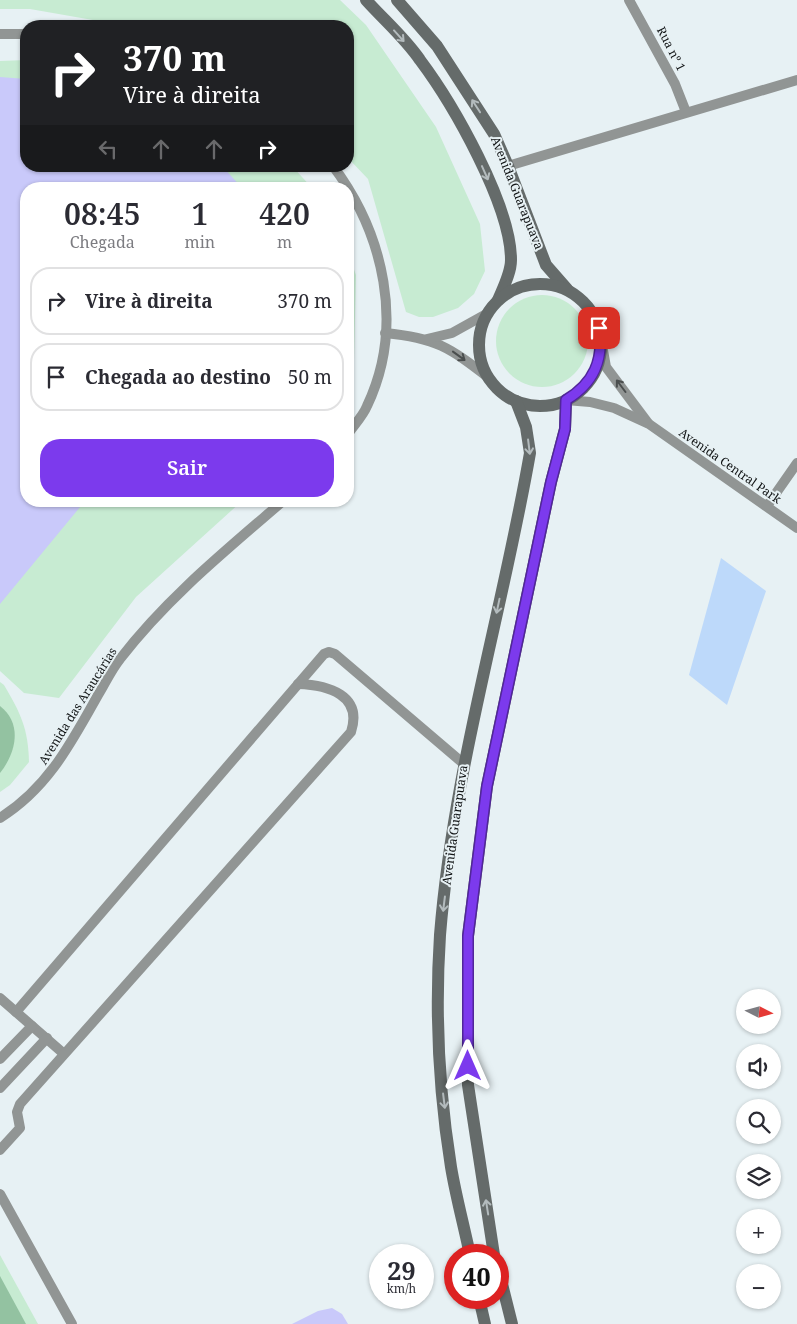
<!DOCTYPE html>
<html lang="pt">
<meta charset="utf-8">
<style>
body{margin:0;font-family:"Noto Serif",serif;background:#f7f7f7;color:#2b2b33;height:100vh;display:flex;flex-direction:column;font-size:19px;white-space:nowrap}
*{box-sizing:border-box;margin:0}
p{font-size:16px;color:#7c7c81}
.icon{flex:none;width:28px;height:28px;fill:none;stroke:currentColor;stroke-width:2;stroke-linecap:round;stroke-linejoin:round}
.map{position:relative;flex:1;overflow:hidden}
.details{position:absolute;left:20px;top:182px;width:334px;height:325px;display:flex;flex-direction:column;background:#fff;border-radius:20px;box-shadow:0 1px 4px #0004}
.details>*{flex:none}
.top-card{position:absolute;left:20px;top:20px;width:334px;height:152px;border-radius:20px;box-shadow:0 1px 4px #0004;background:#202124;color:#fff;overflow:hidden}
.needle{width:32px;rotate:96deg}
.tools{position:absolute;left:736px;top:989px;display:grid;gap:10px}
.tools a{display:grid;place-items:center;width:45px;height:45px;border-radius:50%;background:#fff;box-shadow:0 1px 4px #0004;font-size:25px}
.speed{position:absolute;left:369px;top:1244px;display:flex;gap:10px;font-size:25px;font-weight:700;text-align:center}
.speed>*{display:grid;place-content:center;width:65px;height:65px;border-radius:50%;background:#fff;box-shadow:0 1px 4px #0004;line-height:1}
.speed small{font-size:12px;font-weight:400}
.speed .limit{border:8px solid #d22;background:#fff;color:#111}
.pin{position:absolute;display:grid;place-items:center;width:42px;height:42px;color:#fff;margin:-21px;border-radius:10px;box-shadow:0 2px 8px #0006}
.me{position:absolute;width:55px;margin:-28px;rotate:0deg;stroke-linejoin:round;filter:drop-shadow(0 0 4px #0008)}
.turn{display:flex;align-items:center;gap:18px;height:105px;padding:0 20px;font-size:22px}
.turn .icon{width:65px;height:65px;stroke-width:2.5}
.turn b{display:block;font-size:35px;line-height:42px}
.lanes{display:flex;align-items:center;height:48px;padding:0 20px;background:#0003;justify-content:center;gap:25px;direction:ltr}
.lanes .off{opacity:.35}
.eta{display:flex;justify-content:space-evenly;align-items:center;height:85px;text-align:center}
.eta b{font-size:30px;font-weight:600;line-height:35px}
.action{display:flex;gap:10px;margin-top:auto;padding:10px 20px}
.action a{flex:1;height:58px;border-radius:20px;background:#7c3aed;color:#fff;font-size:20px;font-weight:600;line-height:58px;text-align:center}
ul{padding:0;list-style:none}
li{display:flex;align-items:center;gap:15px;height:68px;margin:0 10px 8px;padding:0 10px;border:2px solid #e1e1e2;border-radius:20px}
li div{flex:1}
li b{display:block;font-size:19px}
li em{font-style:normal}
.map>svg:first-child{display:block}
</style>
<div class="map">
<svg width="797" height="1324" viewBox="0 0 797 1324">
<rect width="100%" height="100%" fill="#e7f1f4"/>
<g fill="#c7ebd2">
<path d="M0,0H340L366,25L436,127L480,224L485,271L474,294L458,308L433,317H419L406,312L368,179L348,158V26H127L30,9H0Z"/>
<path d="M26,60V166H292L313,189H26V501H242L136,597L59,698L24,693L0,671V61Z"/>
<path d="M348,253L356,275L354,360L348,376Z"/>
<circle cx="542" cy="341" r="46"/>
<path d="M0,682L4,685C21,714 28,728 29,762L10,785L0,792Z"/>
<path d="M0,1255L38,1324H0Z"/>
</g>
<g fill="#93c2a1">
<path d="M0,706C23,724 16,753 0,773Z"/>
<path d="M0,1276L26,1324H0Z"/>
</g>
<g fill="#c9c9fa">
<path d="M0,77L26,79V166H222L243,189H26V501H85L0,604Z"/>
<path d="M332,1308L342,1314L348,1324H292L318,1311Z"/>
</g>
<path fill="#bdd9fa" d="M721,558L766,591L727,705L689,675Z"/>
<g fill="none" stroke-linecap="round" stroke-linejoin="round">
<g stroke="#919594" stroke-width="10">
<path d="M629,0L675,84L686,112"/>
<path d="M0,34H26"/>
<path d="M333,166C384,234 405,326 367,406C363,416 354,425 348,434"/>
<path d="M508,166L797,80"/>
<path d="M385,333C436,338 449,347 489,378"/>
<path d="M427,339L452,333L488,313"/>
<path d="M602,345L606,367L648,423"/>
<path d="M566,400L590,402L614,408L649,424L797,528"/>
<path d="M767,506L797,463"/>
<path d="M0,818C48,788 71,743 98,695C105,684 111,670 120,659C166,599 225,551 283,501"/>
<path d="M0,998L63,1053"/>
<path d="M16,1012L324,654L329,652L335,654L464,764"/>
<path d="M0,1059L32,1026"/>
<path d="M0,1088L47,1038"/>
<path d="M0,1150L20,1128L17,1112L20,1104L351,732C363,695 328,685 298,684"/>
<path d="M0,1194L72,1324"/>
</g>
<g stroke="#656b6a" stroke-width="12">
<path d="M366,0C384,20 405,38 420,60C453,104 511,205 511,260C511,273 503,288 498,300"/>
<path d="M397,0L437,46L494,134L508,166L546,265L567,289"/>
<circle cx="540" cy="345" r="61"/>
<path d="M470,1255C464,1226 456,1197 451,1167C439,1092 435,1011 440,935C453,771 502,614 530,453L526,427L516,401"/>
<path d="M494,1255L468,1085V936L487,786L551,482L565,429L566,400"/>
<path d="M498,1268L512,1324"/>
<path d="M479,1298L485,1324"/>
</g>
</g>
<defs><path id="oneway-shaft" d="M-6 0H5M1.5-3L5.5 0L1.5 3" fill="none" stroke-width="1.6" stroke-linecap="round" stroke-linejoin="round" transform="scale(1.25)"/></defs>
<g stroke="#b3bbbd">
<use href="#oneway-shaft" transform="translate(399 36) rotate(48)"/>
<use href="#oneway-shaft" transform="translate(476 106) rotate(-123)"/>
<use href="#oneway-shaft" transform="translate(485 173) rotate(66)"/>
<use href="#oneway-shaft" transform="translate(529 447) rotate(83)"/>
<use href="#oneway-shaft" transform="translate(498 606) rotate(102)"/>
<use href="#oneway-shaft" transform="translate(444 904) rotate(97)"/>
<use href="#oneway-shaft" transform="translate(444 1101) rotate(83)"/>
<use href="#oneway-shaft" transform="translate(487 1207) rotate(-99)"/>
</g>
<g stroke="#4a4e4e">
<use href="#oneway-shaft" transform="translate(459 356) rotate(36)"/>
<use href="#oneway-shaft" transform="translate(621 386) rotate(-127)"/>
</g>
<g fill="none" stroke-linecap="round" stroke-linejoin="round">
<g stroke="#51269a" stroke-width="12">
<path id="route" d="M468,1066V936L487,786L551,482L565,429L566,400C594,383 604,360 599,328"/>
</g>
<use href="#route" stroke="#7c3aed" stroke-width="9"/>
</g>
<g text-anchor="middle" stroke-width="4" stroke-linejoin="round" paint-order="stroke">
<g font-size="12" fill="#101314" stroke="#e7f1f4">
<text transform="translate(671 49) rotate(63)" y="4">Rua nº 1</text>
<text transform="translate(517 193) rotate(68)" y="4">Avenida Guarapuava</text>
<text transform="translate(730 466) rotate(35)" y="4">Avenida Central Park</text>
<text transform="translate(78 706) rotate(-58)" y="4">Avenida das Araucárias</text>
<text transform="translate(455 825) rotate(-82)" y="4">Avenida Guarapuava</text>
</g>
</g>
</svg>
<div class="tools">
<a><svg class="needle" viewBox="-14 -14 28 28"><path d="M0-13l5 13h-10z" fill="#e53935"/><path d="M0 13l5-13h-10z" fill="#7c7c81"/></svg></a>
<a><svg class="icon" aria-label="sound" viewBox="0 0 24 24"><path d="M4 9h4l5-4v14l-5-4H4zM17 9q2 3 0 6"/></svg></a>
<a><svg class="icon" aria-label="search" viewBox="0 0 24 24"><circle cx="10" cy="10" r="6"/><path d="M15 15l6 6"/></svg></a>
<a><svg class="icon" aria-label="layers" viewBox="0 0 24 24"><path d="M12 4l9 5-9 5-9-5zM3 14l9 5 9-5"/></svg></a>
<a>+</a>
<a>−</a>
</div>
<div class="speed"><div>29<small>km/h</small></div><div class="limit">40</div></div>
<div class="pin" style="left:599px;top:328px;background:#d93025"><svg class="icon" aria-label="arrive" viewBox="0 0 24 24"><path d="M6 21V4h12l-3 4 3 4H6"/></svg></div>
<svg class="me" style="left:468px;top:1066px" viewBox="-20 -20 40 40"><path d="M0-17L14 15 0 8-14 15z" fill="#7c3aed" stroke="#fff" stroke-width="4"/></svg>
<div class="top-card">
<div class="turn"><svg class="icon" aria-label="right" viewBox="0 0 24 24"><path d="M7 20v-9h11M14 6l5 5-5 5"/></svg><div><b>370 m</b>Vire à direita</div></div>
<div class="lanes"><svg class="icon off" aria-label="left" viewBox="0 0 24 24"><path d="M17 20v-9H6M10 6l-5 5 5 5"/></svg><svg class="icon off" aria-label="ahead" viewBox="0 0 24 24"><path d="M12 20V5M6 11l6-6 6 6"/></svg><svg class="icon off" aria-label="ahead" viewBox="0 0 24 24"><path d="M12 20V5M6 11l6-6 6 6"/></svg><svg class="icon" aria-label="right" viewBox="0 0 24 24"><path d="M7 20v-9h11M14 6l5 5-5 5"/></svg></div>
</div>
<section class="details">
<div class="eta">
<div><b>08:45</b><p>Chegada</p></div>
<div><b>1</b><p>min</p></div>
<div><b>420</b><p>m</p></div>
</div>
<ul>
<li><svg class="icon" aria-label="right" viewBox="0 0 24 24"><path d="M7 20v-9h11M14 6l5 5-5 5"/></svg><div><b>Vire à direita</b></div><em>370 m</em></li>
<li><svg class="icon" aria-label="arrive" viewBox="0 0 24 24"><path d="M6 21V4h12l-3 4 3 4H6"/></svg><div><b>Chegada ao destino</b></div><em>50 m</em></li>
</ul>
<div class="action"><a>Sair</a></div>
</section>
</div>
